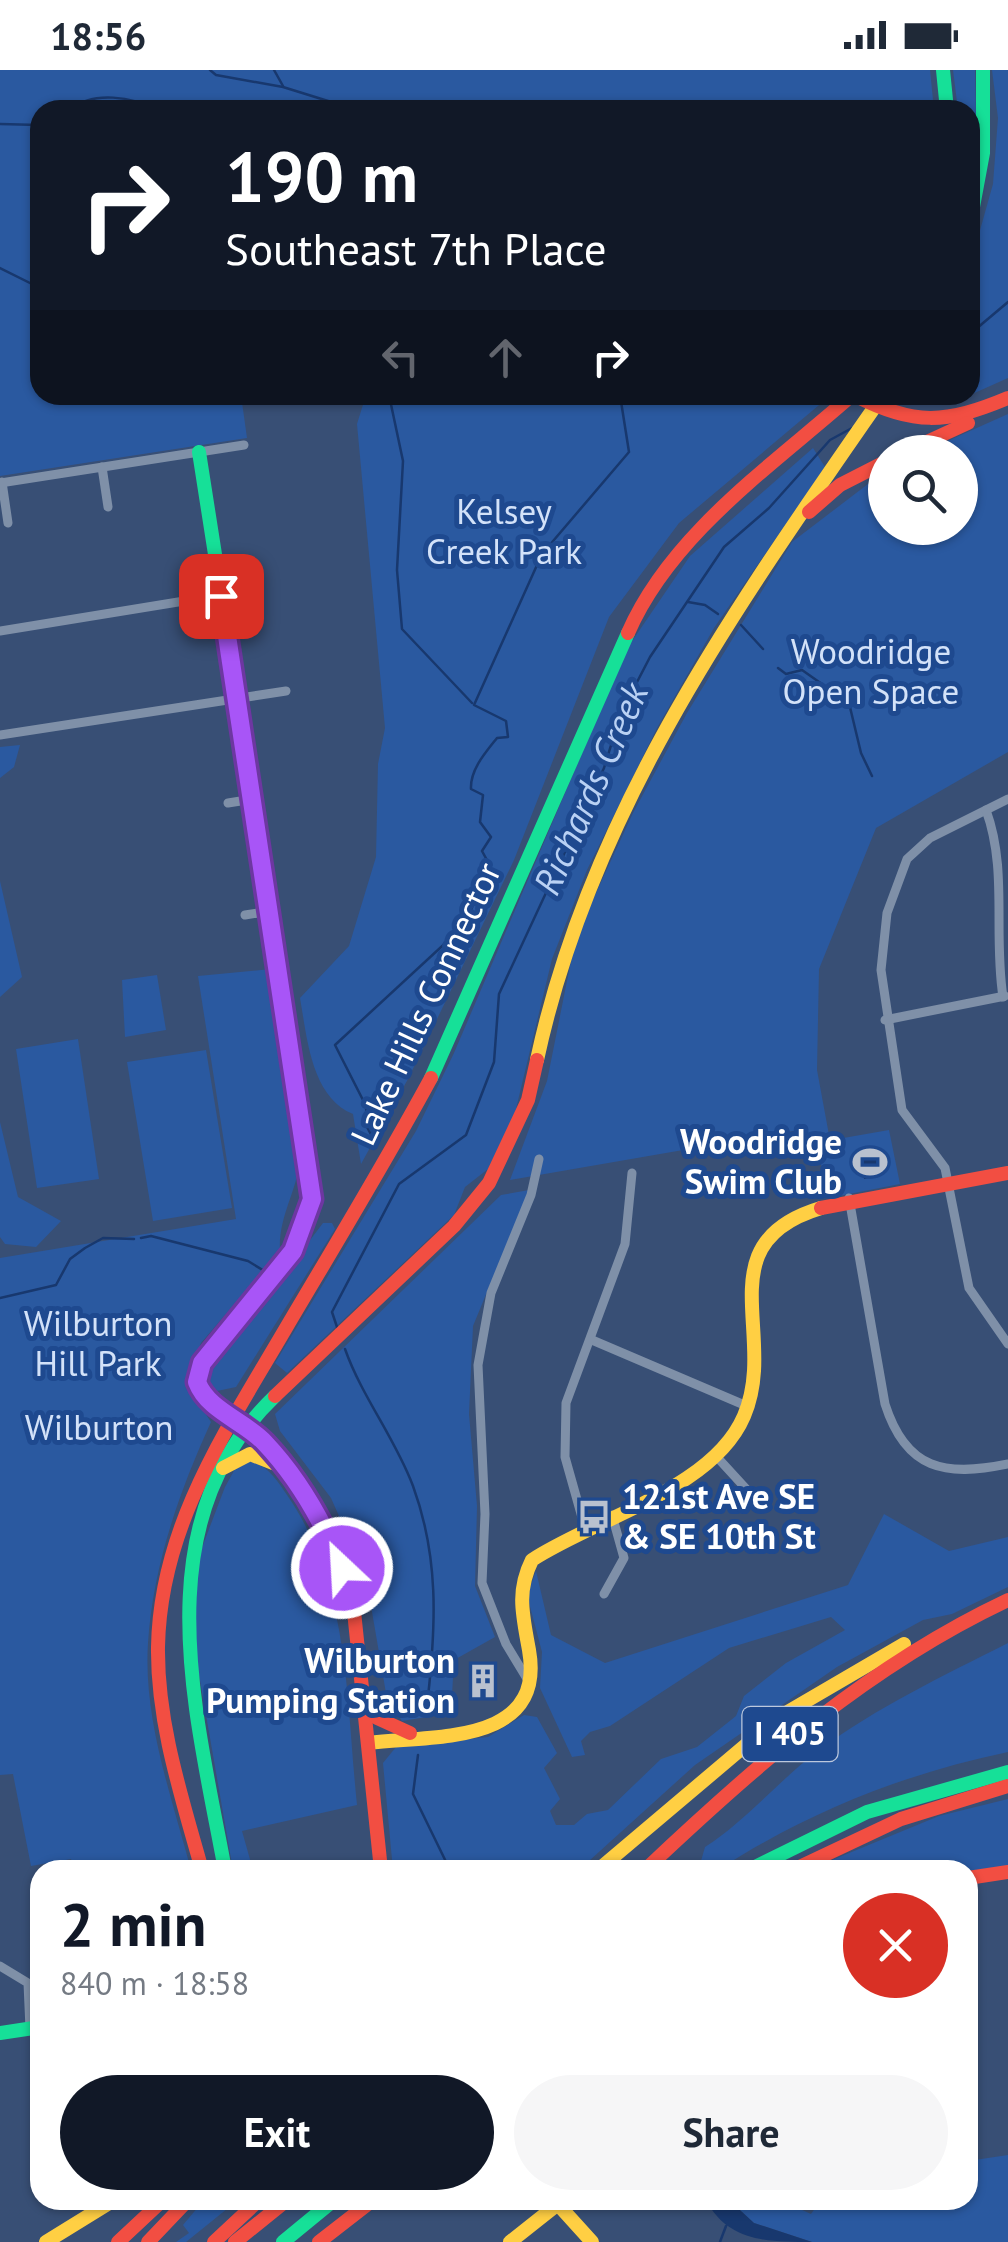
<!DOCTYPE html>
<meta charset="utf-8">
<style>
body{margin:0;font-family:"PT Sans",sans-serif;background:#f6f6f7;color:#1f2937;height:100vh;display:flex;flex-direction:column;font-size:38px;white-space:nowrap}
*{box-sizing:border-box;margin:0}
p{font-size:32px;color:#747a83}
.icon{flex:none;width:55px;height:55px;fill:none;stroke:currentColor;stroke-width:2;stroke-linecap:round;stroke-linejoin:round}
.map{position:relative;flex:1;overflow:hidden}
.panel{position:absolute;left:30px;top:1790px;width:948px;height:350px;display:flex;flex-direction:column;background:#fff;border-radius:30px;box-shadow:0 2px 8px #0004}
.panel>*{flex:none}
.hud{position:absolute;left:30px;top:30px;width:950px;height:305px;border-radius:30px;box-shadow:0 2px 8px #0004;background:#111827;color:#fff;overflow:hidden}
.controls{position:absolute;left:868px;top:365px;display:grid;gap:20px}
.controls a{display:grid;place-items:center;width:110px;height:110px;border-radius:50%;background:#fff;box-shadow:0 2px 8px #0004;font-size:50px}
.pin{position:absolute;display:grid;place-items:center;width:85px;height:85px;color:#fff;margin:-42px;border-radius:20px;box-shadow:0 5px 15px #0006}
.me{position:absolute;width:110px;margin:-55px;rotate:335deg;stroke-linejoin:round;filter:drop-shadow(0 0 8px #0008)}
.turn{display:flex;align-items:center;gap:35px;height:210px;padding:0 30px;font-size:45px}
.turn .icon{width:130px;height:130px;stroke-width:2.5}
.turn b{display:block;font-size:70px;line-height:85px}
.lanes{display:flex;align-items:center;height:95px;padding:0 30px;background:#0003;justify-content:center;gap:50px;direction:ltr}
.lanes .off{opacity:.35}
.round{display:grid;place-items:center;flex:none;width:105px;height:105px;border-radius:52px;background:#f6f6f7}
.headline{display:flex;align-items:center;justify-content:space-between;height:170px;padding:0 30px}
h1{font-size:60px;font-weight:700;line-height:75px;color:#111827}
.cta{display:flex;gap:20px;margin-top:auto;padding:20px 30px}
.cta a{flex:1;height:115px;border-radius:60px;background:#111827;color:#fff;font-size:40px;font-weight:700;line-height:115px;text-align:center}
.cta a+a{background:#f6f6f7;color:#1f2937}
.status{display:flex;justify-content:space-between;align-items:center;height:70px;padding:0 50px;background:#fff;direction:ltr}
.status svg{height:28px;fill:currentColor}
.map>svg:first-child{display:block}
</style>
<div class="status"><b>18:56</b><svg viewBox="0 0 49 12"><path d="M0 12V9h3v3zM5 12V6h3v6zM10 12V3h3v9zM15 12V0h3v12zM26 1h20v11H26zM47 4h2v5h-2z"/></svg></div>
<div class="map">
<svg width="1008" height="2172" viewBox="0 0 1008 2172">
<rect width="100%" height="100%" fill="#384f75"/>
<g fill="#2a59a0">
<path d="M0,0H930L934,40H40V325H241L247,368L0,406Z"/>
<path d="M953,0H975L976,55L970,111V40H958Z"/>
<path d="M992,0H1008V308L970,325V196L993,114L998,48Z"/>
<path d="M366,325H831L679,453L609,547L514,790L408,1009L361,1094L353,1044C311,1027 307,967 300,928L349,876L376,787L378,694L385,658L357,354Z"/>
<path d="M1008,344V682L876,758L819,899L817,1000L829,1065L832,1070L889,1060L900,1114L834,1127L823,1098L799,1060L510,1110L547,1011L576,866L633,743L687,643L792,472L885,401V458H960V382H923Z"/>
<path d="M813,378L825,397L714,558L657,658L587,800L552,889L515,1043L488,1099L465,1117L454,1145L287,1303L275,1293L416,1061L454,983L626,580L690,486Z"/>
<path d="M20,675L14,697L0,708V677Z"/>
<path d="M0,811L22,907L0,927Z"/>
<path d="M271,899L300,1091C296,1123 278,1148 280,1181L201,1273C187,1314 189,1317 211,1352C179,1422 153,1496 148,1573C143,1649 172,1728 191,1800H74L71,1789L31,1796L13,1704L0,1705V1188L236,1149L198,906Z"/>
<path d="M157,905L166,960L125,967L122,910Z"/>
<path d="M78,969L99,1109L37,1118L16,979Z"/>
<path d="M206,980L232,1138L153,1151L127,992Z"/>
<path d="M0,1052L18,1127L61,1151L36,1177L5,1174L0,1167Z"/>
<path d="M529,1120L473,1256L469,1344L477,1436L475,1516L495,1567L454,1590L451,1643L402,1651L387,1629L366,1507L331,1428L280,1361L275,1344L501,1125Z"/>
<path d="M323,1153H332L335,1159L236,1317L217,1321L209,1312L210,1302Z"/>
<path d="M248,1391C267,1394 277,1410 287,1425C350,1516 346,1629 357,1735L242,1761L253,1800H233L193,1570L195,1496L225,1417L235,1399Z"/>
<path d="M884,1444L949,1481L1008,1467V1517L952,1544L923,1550L837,1597L695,1695L579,1800H393L383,1693L396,1677L488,1667L524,1645L537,1647L557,1683L544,1698L560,1729L550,1741L556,1755H574L587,1744L608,1740L661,1689L697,1677L736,1646L744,1626L786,1593L845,1560L831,1547L729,1578L610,1656L590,1662L581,1671L585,1685L572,1687L540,1618L542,1582L527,1525L536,1501L551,1565L605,1593L848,1515Z"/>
<path d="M1008,1573V1682C903,1704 808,1742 718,1800H706L701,1791L705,1777C747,1750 778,1711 818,1681C877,1637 943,1606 1008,1573Z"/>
<path d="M1008,1729V1796L968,1801L865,1800L860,1791L828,1800L825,1793L939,1746Z"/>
<path d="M1008,2085V2172H812L754,2153L729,2130H780L811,2144L821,2130H968V2091Z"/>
<path d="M204,2130H238L186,2172H176L189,2163L183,2155Z"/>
</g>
<g fill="#18386e">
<path d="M875,1077L880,1106L864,1109L859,1080Z"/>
<path d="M706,2130H729L754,2153L812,2172C768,2172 728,2172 706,2130Z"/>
</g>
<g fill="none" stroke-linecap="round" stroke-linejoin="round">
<g stroke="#18386e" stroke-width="2.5">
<path d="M210,0L216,5L283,17L357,40"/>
<path d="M274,0L283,16"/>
<path d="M70,40C93,20 133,27 157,40"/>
<path d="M0,54L39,55"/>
<path d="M0,198L40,218"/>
<path d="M970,264L1008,232"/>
<path d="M389,325L403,391L397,500L402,559L472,633"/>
<path d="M903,329L911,325"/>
<path d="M688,532L705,535L718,544"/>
<path d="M741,555L763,579"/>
<path d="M778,598L786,604L802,600L849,633L861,683L872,706"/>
<path d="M376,1074L367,1057L366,1036L335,975L466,854L488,792L482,781L491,767L480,752L483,725L471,719C470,700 485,683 497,668L508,667L506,651L474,635L542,484L629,382L620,325"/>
<path d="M141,1168L151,1166L248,1191L266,1202"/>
<path d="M0,1228L56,1215L70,1189L85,1178L103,1168L134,1169"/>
<path d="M337,1257L332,1242L399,1114L466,1065L494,992L499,924L604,698L621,643L650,587L724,477L769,438L830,370L852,358"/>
<path d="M345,1279C362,1327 395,1368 413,1416C439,1487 436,1554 428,1627"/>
<path d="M418,1685L413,1724L450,1800"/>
<path d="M720,2172L726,2156"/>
</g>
<g stroke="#7f90a8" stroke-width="9">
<path d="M102,397L108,437"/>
<path d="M2,412L8,453"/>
<path d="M0,413L244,375"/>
<path d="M0,561L221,525"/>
<path d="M0,665L286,621"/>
<path d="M1008,729L930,768L907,789L887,843L881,900L902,1040L945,1098L969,1218L1008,1274"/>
<path d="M228,733L253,729"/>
<path d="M986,740C1008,800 993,863 1003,927"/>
<path d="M245,845L271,841"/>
<path d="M885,950L1005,926"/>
<path d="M849,1128L885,1334C906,1400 945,1407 1008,1394"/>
<path d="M592,1270L749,1337"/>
<path d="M716,1386L760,1434"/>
<path d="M585,1458L565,1387L566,1333L625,1174L632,1103"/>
<path d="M604,1524L624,1488L612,1445"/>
<path d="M529,1612L506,1574L482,1513L485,1444L478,1295L491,1223L531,1125L539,1089"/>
<path d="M0,1896L28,1913L30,1959"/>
</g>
<g stroke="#16e098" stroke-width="14">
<path d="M943,0L947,40"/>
<path d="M970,153L983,83V0"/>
<path d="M199,382L257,753"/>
<path d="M431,1008L628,563"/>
<path d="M225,1800C196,1642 142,1453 275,1326"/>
<path d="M749,1800L867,1742L1008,1702"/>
<path d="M0,1963L40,1957"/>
<path d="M558,2130V2134"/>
<path d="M283,2172L334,2130"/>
</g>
<g stroke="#ffcf43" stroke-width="14">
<path d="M537,990C591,738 739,533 883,325"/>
<path d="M232,1258C271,1213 305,1171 312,1111L257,753"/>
<path d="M223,1398L250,1384L278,1395"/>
<path d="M369,1673C432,1665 546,1676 529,1580C523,1546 516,1522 532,1490C596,1448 713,1419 744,1346C779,1265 704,1173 821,1138"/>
<path d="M598,1800L779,1647L904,1574"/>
<path d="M554,2130L592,2172"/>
<path d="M46,2172L114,2130"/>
<path d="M510,2172L563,2130"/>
</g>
<g stroke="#f24e42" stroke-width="14">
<path d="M854,325C914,356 946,354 1008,328"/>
<path d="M905,382L968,353"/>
<path d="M809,442L840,415L885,392"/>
<path d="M628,563C671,464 773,395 852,325"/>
<path d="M821,1138L1008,1103"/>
<path d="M232,1258L203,1293L197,1312C213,1341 244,1351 266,1374C308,1419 333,1475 353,1532L381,1800"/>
<path d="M275,1326L454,1156L489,1113L528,1030L537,990"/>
<path d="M366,1630L377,1648L410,1663"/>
<path d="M202,1800C182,1728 157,1653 158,1577C160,1456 227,1359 286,1258C335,1175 385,1093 431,1008"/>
<path d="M645,1800C757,1694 868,1596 1008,1530"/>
<path d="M793,1800L901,1749L1008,1716"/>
<path d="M968,1808L1008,1802"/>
<path d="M118,2172L163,2130"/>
<path d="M148,2172L188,2130"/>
<path d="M214,2172L259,2130"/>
<path d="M235,2172L287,2130"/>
<path d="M319,2172L373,2130"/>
</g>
</g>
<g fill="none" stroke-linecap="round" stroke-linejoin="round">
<g stroke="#6d37a1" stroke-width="25">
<path id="route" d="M221,526L312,1129L293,1181L202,1293L197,1312C208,1341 245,1351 265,1373C298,1408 324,1454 342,1498"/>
</g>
<use href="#route" stroke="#a855f7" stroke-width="18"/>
</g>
<defs>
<g id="stadium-bare" transform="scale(2.7)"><path d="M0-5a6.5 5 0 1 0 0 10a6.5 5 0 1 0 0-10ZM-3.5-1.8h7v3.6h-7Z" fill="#b9c1cf" stroke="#1e498f" stroke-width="2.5" paint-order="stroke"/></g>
<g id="bus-bare" transform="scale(2.7)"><path d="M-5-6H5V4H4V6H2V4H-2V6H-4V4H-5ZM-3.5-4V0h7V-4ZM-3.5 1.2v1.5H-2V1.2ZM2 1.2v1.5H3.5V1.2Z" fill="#b9c1cf" stroke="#1e498f" stroke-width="2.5" paint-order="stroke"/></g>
<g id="building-bare" transform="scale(2.7)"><path d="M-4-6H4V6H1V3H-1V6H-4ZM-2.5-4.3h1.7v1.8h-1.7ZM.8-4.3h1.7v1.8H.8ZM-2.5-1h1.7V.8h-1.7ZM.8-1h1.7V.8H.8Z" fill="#b9c1cf" stroke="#1e498f" stroke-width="2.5" paint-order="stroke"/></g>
</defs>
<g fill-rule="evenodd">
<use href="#stadium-bare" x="870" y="1092"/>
<use href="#bus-bare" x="594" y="1447"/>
<use href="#building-bare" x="483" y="1611"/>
</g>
<g text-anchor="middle" stroke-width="10" stroke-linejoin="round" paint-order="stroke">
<rect fill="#1e498f" stroke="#bcc8dd" stroke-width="2.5" x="742.5" y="1637" width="95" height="54" rx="8"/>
<g font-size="32" font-weight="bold" fill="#fff">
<text x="790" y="1675">I 405</text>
</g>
<g font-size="35" fill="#d3e2f9" stroke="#1e498f">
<text x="504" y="454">Kelsey<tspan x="504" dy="40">Creek Park</tspan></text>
<text x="871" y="594">Woodridge<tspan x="871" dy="40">Open Space</tspan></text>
<text x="98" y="1266">Wilburton<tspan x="98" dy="40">Hill Park</tspan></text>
<text x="99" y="1370">Wilburton</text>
</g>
<g font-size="35" fill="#fff" stroke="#1e498f">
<text transform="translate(426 934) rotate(-65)" y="12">Lake Hills Connector</text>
</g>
<g font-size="35" font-weight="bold" fill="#fff" stroke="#1e498f" text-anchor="end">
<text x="842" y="1084">Woodridge<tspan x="842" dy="40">Swim Club</tspan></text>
<text x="622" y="1439" text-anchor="start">121st Ave SE<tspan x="622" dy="40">&amp; SE 10th St</tspan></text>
<text x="455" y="1603">Wilburton<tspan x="455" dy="40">Pumping Station</tspan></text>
</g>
<g font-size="38" font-style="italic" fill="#b9d1f4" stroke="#1e498f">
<text transform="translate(591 719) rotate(-66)" y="13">Richards Creek</text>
</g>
</g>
</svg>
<div class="controls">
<a><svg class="icon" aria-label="search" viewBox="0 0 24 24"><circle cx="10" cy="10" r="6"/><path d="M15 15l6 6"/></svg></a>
</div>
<div class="pin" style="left:221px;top:526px;background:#d93025"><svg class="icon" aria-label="arrive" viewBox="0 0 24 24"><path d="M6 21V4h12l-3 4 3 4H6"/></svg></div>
<svg class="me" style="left:342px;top:1498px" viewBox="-20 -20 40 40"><circle r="17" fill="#a855f7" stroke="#fff" stroke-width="3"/><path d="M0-11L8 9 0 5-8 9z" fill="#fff"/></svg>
<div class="hud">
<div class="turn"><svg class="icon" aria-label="right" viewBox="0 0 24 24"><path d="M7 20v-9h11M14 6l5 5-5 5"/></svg><div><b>190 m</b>Southeast 7th Place</div></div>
<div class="lanes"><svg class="icon off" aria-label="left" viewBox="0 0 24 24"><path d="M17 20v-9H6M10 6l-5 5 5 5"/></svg><svg class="icon off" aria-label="ahead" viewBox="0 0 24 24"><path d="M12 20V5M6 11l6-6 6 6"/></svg><svg class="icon" aria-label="right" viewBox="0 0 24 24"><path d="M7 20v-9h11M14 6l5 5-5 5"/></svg></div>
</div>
<section class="panel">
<div class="headline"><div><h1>2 min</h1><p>840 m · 18:58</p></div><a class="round" style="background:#d93025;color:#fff"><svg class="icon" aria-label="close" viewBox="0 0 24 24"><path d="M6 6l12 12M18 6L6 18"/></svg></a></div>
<div class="cta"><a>Exit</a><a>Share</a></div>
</section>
</div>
